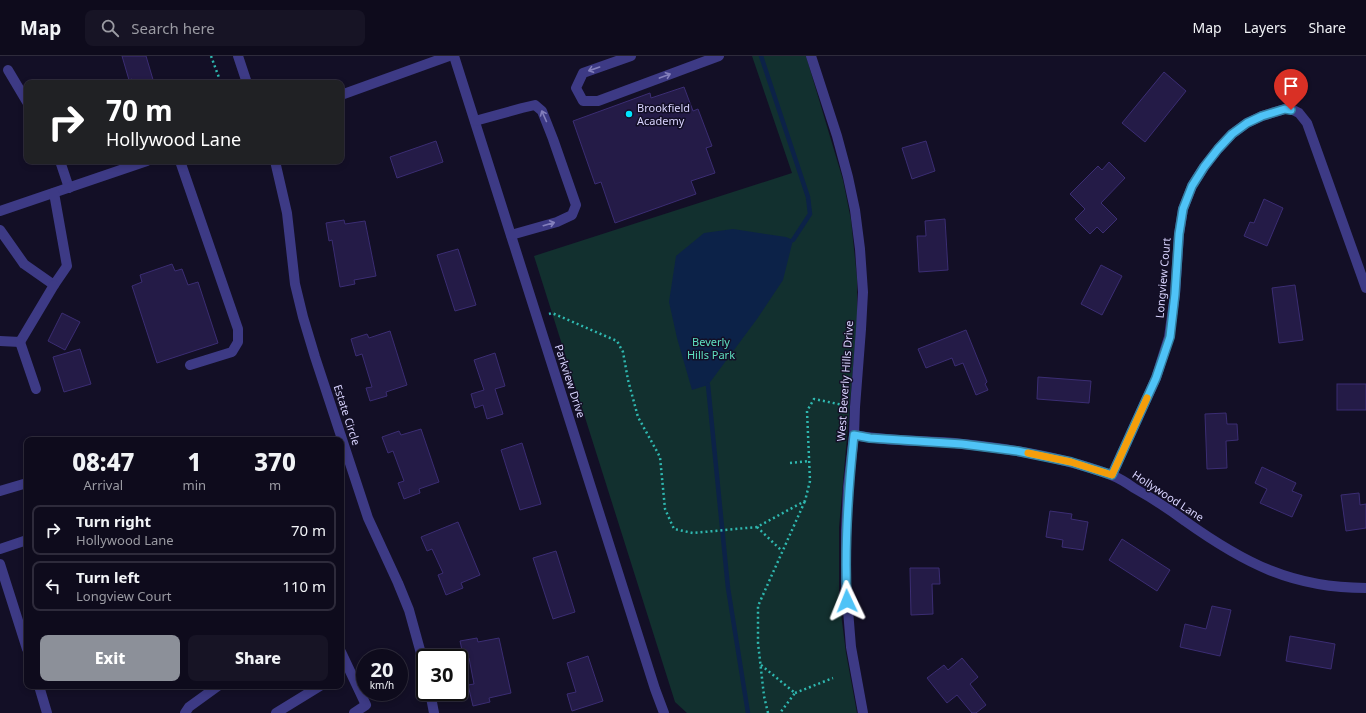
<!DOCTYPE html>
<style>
body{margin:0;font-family:"Noto Sans",sans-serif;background:#171425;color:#f1f3f6;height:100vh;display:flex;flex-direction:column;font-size:15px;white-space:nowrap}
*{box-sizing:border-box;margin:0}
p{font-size:13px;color:#9b9ba3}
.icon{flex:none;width:22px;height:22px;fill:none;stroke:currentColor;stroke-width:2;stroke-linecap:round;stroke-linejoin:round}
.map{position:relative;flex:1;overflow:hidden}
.panel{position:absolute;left:24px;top:381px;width:320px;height:252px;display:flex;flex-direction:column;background:#0e0b1c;border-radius:8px;box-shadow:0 2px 6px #0003,0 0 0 1px #2e2b3b}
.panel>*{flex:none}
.hud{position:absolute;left:24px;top:24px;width:320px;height:84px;border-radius:8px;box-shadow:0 2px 6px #0003,0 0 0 1px #2e2b3b;background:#202124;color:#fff;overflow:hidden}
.speed{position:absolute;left:356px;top:593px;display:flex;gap:8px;font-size:20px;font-weight:700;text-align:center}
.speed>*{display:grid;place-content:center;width:52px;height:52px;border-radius:50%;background:#0e0b1c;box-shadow:0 2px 6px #0003,0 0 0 1px #2e2b3b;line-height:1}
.speed small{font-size:10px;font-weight:400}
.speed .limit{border:2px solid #111;border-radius:6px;background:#fff;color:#111}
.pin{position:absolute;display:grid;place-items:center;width:34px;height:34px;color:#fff;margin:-41px -17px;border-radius:50% 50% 50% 0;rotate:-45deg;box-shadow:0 0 4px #0007}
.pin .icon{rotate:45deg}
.me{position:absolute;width:44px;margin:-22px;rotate:358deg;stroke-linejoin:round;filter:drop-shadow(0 0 3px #0008)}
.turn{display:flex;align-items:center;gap:14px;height:84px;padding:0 16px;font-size:18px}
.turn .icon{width:52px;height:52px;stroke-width:2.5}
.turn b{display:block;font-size:28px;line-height:34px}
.eta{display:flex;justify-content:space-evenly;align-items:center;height:68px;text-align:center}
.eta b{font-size:24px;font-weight:800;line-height:28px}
.action{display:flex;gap:8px;margin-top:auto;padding:8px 16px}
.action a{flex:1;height:46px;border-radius:8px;background:#8c9099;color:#fff;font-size:16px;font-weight:800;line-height:46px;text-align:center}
.action a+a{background:#171425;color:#f1f3f6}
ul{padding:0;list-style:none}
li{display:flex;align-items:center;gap:12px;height:50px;margin:0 8px 6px;padding:0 8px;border:2px solid #2e2b3b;border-radius:8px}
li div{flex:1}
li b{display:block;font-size:15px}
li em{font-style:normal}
header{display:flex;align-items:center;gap:24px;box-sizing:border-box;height:56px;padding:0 20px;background:#0e0b1c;border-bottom:1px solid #2e2b3b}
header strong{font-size:19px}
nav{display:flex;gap:22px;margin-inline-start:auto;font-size:14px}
.search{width:280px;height:36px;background:#171425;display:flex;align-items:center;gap:10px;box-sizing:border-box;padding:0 14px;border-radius:8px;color:#9b9ba3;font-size:15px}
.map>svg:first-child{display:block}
</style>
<header>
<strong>Map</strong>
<div class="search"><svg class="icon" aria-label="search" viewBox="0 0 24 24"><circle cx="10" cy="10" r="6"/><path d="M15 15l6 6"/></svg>Search here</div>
<nav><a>Map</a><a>Layers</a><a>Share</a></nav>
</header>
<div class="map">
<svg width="1366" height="657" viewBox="0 0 1366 657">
<rect width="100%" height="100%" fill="#130f26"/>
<path fill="#12302f" d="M752,0H806L843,124L851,164L857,222V267L839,472V542L846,597L857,657H687L675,646L534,200L792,117Z"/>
<path fill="#0c2248" d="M733,173L786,181L793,184L783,224L757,263L708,329L692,334L677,282L669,246L676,200L704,177Z"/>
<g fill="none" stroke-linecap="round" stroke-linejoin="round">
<g stroke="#0c2248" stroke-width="4.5">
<path d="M761,0L808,141L810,158L793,184"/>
<path d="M708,329L728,532L748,657"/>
</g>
</g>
<g fill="#241b47" stroke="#3b2d73">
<path d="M122,0H146L154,27H133L132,23L129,24Z"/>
<path d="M1164,16L1186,35L1145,86L1122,67Z"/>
<path d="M684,31L693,55L698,53L712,90L706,92L715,117L691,125L696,138L615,167L601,126L595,128L573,65L650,37L651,42Z"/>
<path d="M436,85L443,106L397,122L390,101Z"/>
<path d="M926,85L935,115L912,123L902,92Z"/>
<path d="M1109,106L1125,122L1101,147L1117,163L1103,177L1097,171L1090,178L1075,163L1085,153L1070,138L1098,110L1102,114Z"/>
<path d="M1264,143L1283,152L1267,190L1244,180L1250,166L1254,167Z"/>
<path d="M945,163L948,214L919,216L917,180H926L925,165Z"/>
<path d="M344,164L345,168L365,165L376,220L354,224L355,228L340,231L332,184L329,185L326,167Z"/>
<path d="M458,193L476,249L455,255L437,199Z"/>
<path d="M172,208L175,215L182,213L188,229L198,226L218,287L157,307L132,230L142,226L140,219Z"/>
<path d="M1101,209L1122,220L1102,259L1081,248Z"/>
<path d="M1295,229L1303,284L1279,287L1272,232Z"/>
<path d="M62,257L80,266L65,294L48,285Z"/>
<path d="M966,274L987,326L985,328L988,334L976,339L963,307L955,310L952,302L926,312L918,293Z"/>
<path d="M390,275L407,329L386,336L387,340L370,345L366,332L372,331L362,298L356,300L351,283L367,278L369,282Z"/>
<path d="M80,293L91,328L64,336L53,301Z"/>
<path d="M495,297L505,330L495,333L503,358L487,363L483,349L475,352L471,338L484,334L474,304Z"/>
<path d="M1038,321L1091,325L1089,347L1037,343Z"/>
<rect x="1337" y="328" width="29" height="26"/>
<path d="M1226,357L1227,368H1237L1238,384L1226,385L1227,412L1207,413L1205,358Z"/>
<path d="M421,373L439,426L419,433L420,437L404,443L398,427L404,425L393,395L388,397L382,381L399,375L401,379Z"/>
<path d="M522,387L541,448L520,454L501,394Z"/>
<path d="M1262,411L1296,427L1292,435L1302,439L1292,461L1260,447L1267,433L1255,427Z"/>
<path d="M1359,437L1360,449L1366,448V472L1346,475L1341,439Z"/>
<path d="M1050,455L1072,458L1071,463L1088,466L1083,494L1062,491L1063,484L1046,481Z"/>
<path d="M458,466L480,519L461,527L463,532L446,539L438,519L443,517L432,493L427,495L421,481Z"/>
<path d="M1122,483L1170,514L1157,535L1109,504Z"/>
<path d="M556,495L575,556L553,563L533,502Z"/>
<path d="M910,512H939L940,528H932L933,558L911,559Z"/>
<path d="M1212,550L1231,554L1220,600L1180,591L1185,568L1206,573Z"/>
<path d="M1290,580L1335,588L1331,613L1286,605Z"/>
<path d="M477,582L478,586L499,582L511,637L489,642L490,646L473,650L468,629L474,628L469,602L464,603L460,585Z"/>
<path d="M588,600L603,645L572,655L567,638L576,636L567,607Z"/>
<path d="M962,602L978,621L970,628L986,649L976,657H972L957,639L947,647L927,622L944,609L948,614Z"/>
</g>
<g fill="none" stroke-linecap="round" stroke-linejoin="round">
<g stroke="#2fb8b0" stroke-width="2.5" stroke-dasharray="2 3" stroke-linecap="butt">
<path d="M211,0L221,27"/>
<path d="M549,258L552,257L617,285L623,296L628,324L638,361L660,401L665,453L674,473L693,477L757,471L805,445L810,425L807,355L814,343L843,349"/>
<path d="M790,407L809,405"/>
<path d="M757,471L782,495"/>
<path d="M761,609L795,637L780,657"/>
<path d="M795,637L833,622"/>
<path d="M768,657L764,640L758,587V550L805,445"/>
</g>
<g stroke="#3d3a85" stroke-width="10">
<path d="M238,0L247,27"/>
<path d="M454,0L655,633L664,657"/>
<path d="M631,0L583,17L576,32L583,45H598L719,0"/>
<path d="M811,0L837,80L848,121L855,154L860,193L863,236L861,273L855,351L854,379L848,431L846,474V529L851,591L863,657"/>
<path d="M8,14L27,46"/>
<path d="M341,39L449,0"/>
<path d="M475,65L522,52L535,49L542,55L553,83L576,149L572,159L557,166L511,179"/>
<path d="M60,105L69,132"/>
<path d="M180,105L238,273V286L232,296L190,309"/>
<path d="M275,105L287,157L295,228L303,261L315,301L368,462L398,527L409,554L425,612"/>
<path d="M0,155L147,105"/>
<path d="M0,174L24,208L54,229L67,210L54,137"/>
<path d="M0,285L20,286L54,229"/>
<path d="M20,286L36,333"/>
<path d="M854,379C890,386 927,384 963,388C1013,393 1063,401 1111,419C1119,422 1127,427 1134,432C1152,442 1169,453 1185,465C1244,507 1292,532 1366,532"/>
<path d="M1112,419L1156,322L1169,281L1175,238L1179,178L1183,153L1192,130L1204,111L1218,93L1232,78L1247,67L1262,60L1285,53H1291L1299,57L1307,67L1366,232"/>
<path d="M0,435L27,427"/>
<path d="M0,493L27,484"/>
<path d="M0,508L27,593"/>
<path d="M341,596L366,649L354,657"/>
<path d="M39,630L47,657"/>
<path d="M430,636L434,657"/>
<path d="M185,657L189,651L218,630"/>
<path d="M276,657L320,630"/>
</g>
</g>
<defs><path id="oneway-shaft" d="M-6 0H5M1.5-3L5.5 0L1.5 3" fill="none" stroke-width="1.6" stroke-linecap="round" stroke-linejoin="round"/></defs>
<g stroke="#837fbc">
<use href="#oneway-shaft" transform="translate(594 13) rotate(161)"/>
<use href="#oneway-shaft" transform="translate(665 20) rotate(-20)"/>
<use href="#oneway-shaft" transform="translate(544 60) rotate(-114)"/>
<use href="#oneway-shaft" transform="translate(549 168) rotate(-16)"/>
</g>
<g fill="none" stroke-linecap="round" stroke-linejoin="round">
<g stroke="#337fa1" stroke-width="10">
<path id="route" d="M847,545C844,489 848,435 854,379L870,382L962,388L1017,395L1071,406L1112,419L1156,322L1170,281L1175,238L1179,178L1183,153L1192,130L1204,111L1218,93L1232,78L1247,67L1262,60L1285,53L1291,54"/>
</g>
<use href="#route" stroke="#4fc3f7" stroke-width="7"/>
<path stroke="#f59e0b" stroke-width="7" d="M1028,397L1071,406L1112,419L1147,342"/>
</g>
<circle fill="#00e5ff" stroke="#130f26" stroke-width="1.5" cx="629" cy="58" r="4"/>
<g text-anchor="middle" stroke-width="3" stroke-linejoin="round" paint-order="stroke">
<g font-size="11" fill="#d9d4ff" stroke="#130f26" text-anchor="start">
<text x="637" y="56">Brookfield<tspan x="637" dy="13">Academy</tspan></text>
</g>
<g font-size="11" fill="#d9d4ff" stroke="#130f26">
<text transform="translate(1163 222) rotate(-85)" y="4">Longview Court</text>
<text transform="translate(570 325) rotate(72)" y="4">Parkview Drive</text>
<text transform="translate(845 325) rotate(-86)" y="4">West Beverly Hills Drive</text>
<text transform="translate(347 359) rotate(72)" y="4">Estate Circle</text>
<text transform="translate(1168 440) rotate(33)" y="4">Hollywood Lane</text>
</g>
<g font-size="11" fill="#5fe0c0" stroke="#130f26">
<text x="711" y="290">Beverly<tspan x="711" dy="13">Hills Park</tspan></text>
</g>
</g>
</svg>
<div class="speed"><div>20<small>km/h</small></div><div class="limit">30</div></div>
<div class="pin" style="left:1291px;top:54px;background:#d93025"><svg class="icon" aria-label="arrive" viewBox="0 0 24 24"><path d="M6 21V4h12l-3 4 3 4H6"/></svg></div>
<svg class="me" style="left:847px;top:545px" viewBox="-20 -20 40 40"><path d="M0-17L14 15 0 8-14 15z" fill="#4fc3f7" stroke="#fff" stroke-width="4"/></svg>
<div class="hud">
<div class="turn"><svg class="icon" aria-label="right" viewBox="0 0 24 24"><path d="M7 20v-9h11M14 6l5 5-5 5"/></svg><div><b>70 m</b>Hollywood Lane</div></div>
</div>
<section class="panel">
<div class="eta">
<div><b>08:47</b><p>Arrival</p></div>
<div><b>1</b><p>min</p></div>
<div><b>370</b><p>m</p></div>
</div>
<ul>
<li><svg class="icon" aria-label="right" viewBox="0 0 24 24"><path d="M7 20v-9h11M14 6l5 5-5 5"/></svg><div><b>Turn right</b><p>Hollywood Lane</p></div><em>70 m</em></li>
<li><svg class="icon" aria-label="left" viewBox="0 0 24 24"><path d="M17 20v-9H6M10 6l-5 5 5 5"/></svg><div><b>Turn left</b><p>Longview Court</p></div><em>110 m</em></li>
</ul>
<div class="action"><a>Exit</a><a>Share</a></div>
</section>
</div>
